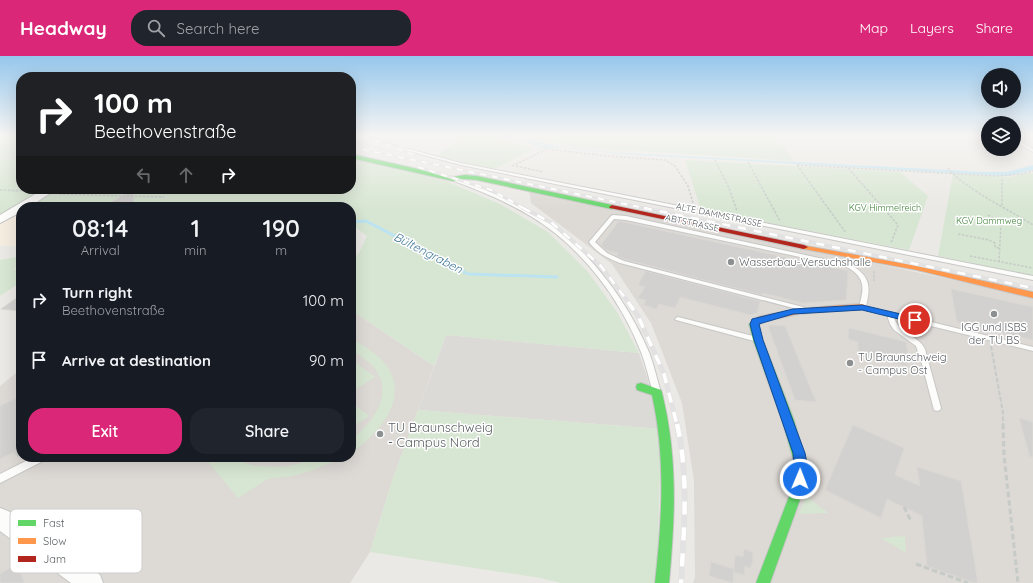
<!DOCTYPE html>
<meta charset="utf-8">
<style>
body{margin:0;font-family:Quicksand,sans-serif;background:#20242c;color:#f1f3f6;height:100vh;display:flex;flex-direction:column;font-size:15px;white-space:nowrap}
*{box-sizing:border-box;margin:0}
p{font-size:13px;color:#9ea1a6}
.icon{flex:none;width:22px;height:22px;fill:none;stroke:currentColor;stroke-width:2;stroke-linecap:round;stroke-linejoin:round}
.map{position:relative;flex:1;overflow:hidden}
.panel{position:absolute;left:16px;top:146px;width:340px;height:260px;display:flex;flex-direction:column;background:#171b24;border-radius:16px;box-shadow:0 4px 16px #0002}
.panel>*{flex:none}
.banner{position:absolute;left:16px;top:16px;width:340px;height:122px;border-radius:16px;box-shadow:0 4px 16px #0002;background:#202124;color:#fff;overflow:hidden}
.tools{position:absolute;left:981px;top:12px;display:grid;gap:8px}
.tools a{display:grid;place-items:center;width:40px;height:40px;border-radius:50%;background:#171b24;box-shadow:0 4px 16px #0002;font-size:20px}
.pin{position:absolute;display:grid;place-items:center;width:34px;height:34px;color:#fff;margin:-17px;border:2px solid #fff;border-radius:50%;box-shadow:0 1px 4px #0007}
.me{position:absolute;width:44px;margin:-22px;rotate:1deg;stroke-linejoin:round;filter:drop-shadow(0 0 3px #0008)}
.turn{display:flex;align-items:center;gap:14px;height:84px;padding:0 12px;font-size:18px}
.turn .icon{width:52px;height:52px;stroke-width:2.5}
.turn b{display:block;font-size:28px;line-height:34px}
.lanes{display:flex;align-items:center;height:38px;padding:0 12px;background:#0003;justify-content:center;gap:20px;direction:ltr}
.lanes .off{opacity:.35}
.eta{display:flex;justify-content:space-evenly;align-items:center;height:68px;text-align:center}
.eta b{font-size:24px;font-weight:600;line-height:28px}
.action{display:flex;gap:8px;margin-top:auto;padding:8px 12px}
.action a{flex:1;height:46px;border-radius:16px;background:#db2777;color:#fff;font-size:16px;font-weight:600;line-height:46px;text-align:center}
.action a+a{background:#20242c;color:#f1f3f6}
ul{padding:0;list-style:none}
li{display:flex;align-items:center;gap:12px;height:60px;padding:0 12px}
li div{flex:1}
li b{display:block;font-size:15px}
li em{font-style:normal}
header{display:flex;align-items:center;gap:24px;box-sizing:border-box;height:56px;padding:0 20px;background:#db2777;color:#fff}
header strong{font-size:19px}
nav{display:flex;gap:22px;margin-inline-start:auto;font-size:14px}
.search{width:280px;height:36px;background:#20242c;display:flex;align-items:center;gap:10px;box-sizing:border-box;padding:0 14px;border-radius:16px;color:#9ea1a6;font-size:15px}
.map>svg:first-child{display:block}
</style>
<header>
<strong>Headway</strong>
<div class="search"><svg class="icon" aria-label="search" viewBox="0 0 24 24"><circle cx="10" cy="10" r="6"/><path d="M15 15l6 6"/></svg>Search here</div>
<nav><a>Map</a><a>Layers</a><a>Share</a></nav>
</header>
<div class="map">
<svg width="1033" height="527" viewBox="0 0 1033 527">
<rect width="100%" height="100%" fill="#ebe9e5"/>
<path fill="#f4ecdf" d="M15,158L21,159V190H0V167Z"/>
<path fill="#dcdad7" d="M446,279L639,297L648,324L652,343L661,373L418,354Z"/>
<g fill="#ddd9d5">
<path d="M529,134L1033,241V527H693L695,521L694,425L682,347L651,267L612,208L531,147Z"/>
<path d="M351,254L434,310L392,425L370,496L350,527H0V330L21,313V401H351Z"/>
</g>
<g fill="#d7e6d2">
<path d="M0,80H21V133H351V102L446,125L500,148L548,176L588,216L617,256L639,297L446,279L434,310L351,254V205L359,197L367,180L351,168V151H163L93,149L89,151H21V159L4,158L0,161Z"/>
<path d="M473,80C494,80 514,85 533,93L495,113L437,100L463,81Z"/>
<path d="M521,80H776L794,105L578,91Z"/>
<path d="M685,104L900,116L928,140L909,194L701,154Z"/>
<path d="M1031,117H1033V220L938,200L953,118L1010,121Z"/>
<path d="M21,200V208L13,213L21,214V226L0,240V204Z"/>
<path d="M351,282C363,290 379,298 387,310C410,343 378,379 351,397V384C371,368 395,339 375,313C369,305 359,299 351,293Z"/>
<path d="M351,303L375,321L351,336Z"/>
<path d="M351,346L369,360L351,372Z"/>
<path d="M418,354L661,373L657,527H561L540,522L370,496L392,425Z"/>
<path d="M204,401H231L251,409L279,411L294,409L321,401H344L311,415L293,420L268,423L238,442Z"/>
<path d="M806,440L828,457L799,458Z"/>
<path d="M905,480L906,497L881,482Z"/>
</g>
<path fill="#bce3f2" d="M491,80H511L529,84L528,86L533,85L561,91L607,96L984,116H1007L1033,109V114L1007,120L991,119L621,98L564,92H549L543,90V88H534L514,83L512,82Z"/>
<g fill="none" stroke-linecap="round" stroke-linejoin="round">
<path stroke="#bce3f2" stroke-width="2.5" d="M522,83L529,84L528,86L535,85L534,88L541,91H549"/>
<path stroke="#bce3f2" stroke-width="3" d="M351,166L366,165L468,218L557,221"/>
</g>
<g fill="#d2d1cf" stroke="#dad8d4">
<path d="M133,133L134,151H104Z"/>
<path d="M619,165L848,215L846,244L803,247L763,237L762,239L624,203L616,200L618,197L606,194L601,189Z"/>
<path d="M646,215L760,245L757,257L751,259L680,241L675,252L659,248L656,253L644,249L646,244L638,242L645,231L638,229Z"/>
<path d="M951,233L1033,251V284L957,266Z"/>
<path d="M21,239V255L1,253Z"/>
<path d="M772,269L785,270L816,346L795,344L768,270Z"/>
<path d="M849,272L906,286L908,297H906L907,310L858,298V286L848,283Z"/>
<path d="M21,340V393L0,403V350Z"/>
<path d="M1019,362L1033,366V401H1030Z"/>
<path d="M853,369L904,392L895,419L920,430L917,411L961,425L978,527H974L927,510L922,460L887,443L881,462L825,434Z"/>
<path d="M744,493L753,496V505L750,512L745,510L744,519L734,516L735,499L743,501Z"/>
<path d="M711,506L734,513L733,527L709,520Z"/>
<path d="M16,508L25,527H0V518Z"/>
</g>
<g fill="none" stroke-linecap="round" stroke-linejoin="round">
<g stroke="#c7c7c6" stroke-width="2">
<g id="lane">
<path d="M1014,82L1033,93V96L1014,85Z"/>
<path d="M405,92L461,107L1033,220V224L461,109L405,94Z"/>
<path d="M451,122H455C482,132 509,143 535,158C586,189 626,242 649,296C654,309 657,323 661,337L660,339H654L653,337C649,323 646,309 641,296C620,242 581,191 532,161C506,145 479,134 451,124Z"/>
<path d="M613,159L626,160L851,209C870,220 871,230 866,250L1033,291V295L894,261C897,276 918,279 925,293L941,352L940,354L937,355L934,354L922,308L916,290L894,274L890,268L887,259L860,252L859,251C864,232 866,222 847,211L626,164L614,163L595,186L607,197L624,205L803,251L804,252L803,253L801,254L620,207C607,202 597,197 589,186L611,160Z"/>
<path d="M678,261L757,281L758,283L754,285L676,264L675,263L676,262Z"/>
<path d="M34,401H47L45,404L0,427V418Z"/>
</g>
</g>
<g stroke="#c7c7c6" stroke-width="2">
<g id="street">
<path d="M44,133H57L29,151H21V156L0,167V159Z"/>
<path d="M0,452L8,455L100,519L103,527H71L0,475Z"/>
</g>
</g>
<g stroke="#c6c6c6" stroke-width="2">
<g id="fast">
<path d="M351,98L453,121L465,119L477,120L612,149L615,151L612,153L477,124L465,123L453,125L351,102Z"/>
<path d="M761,260L765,263L759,269L763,284L794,364L807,409L802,438L770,527H756L790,438L795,409L782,364L753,284L749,268Z"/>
<path d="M641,327L661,334L662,337C678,402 675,461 669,527H655C662,464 666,402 652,339L637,334L636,331L637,328Z"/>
</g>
</g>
<g stroke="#c6c6c6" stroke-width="2">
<g id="slow">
<path d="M801,189L917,210L1033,236V242L917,214L804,193H801Z"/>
<path d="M862,248L865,249L866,251L865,253L798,258L761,266L757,263L758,261C792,252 827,250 862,248Z"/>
</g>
</g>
<g stroke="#c6c6c6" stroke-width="2">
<path id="jam" d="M612,149L804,189L808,191L804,193L610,152L609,151Z"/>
</g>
<g stroke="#c6cbc8" stroke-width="1.5" stroke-dasharray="2.5 1.5" stroke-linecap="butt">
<path d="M370,80L400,91"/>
<path d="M351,83L383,93"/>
<path d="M715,104L729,132L737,155"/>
<path d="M748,106L780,165"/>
<path d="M797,109L998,120L1022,118L1033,115"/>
<path d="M797,109L846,177"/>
<path d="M512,110L547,93L606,100L665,104L675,110L688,130L693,147"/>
<path d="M516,110L543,116"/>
<path d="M848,112L898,169L891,187"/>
<path d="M953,118C977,139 1006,152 1033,169"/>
<path d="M1002,123V150"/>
<path d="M0,134L27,135"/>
<path d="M59,138L164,141"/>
<path d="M988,159L1001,167L999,206"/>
<path d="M958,178L989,184L995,187V191L999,192"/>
<path d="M970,200L1033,212"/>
<path d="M874,215V225"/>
</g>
<path stroke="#c6cbc8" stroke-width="2" stroke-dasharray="4.5 2" stroke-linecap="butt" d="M991,290L1003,357V369"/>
<g stroke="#c6cbc8" stroke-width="3" stroke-dasharray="5.5 3" stroke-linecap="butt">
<path d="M1003,368L1004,399L1018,527"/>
<path d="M16,396L20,401"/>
<path d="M904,451L911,465"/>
<path d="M916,508L968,527"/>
</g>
<use href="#lane" fill="#fcfcfb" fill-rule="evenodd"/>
<use href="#street" fill="#fcfcfb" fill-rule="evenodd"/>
<use href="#fast" fill="#63d668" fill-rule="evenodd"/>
<use href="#slow" fill="#ff974d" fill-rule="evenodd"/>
<use href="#jam" fill="#b3261e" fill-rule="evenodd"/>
<g stroke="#e2e2e2" stroke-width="3">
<g id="rail-far3">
<path d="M363,80L417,100"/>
<path d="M351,91L649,153"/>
<path d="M418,111L491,134L525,153"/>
</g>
</g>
<g stroke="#e2e2e2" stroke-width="4">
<g id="rail-far2">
<path d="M523,152L552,167L601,210L629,247"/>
<path d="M644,152L1033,232"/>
</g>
</g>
<g stroke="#e2e2e2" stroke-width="5">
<path id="rail-far1" d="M628,246L638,260L664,318L677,369"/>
</g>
<g stroke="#e2e2e2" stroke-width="6">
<path id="rail" d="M677,368C689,420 684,474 681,527"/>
</g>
<use href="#rail-far3" stroke="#fff" stroke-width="2" stroke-dasharray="6" stroke-linecap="butt"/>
<use href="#rail-far2" stroke="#fff" stroke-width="2.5" stroke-dasharray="8" stroke-linecap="butt"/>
<use href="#rail-far1" stroke="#fff" stroke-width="3.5" stroke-dasharray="10" stroke-linecap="butt"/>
<use href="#rail" stroke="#fff" stroke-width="4.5" stroke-dasharray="13" stroke-linecap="butt"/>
<path stroke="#c6cbc8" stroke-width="1.5" stroke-dasharray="2.5 1.5" stroke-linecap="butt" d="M948,112L953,118"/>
</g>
<linearGradient id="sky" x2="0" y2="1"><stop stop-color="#96c7ec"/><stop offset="0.52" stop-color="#f6f5f3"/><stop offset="1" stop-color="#f6f5f3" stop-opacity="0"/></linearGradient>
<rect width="1033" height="153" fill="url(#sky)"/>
<path fill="#1a73e8" stroke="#114b97" d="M862,249L918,262L919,264L915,267L862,254L793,258L759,268L763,284L805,397C807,407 809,418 804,427L800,429L795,427C793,422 794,406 793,397L754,284L750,268L752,263L793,253Z"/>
<g fill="#8d9090" stroke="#fff" stroke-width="1.5">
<circle cx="731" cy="206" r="4"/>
<circle cx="994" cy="258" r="4"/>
<circle cx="850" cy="307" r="4"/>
<circle cx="380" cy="378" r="4"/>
</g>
<g text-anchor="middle" stroke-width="3" stroke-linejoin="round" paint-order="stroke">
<g font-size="9" fill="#41823b" stroke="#fff">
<text x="885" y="155">KGV Himmelreich</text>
<text x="989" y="168">KGV Dammweg</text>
</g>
<g font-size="9" fill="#5b6063" stroke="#fff">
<text transform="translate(719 159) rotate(12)" y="3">ALTE DAMMSTRASSE</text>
<text transform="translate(692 167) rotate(12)" y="3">ABTSTRASSE</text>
</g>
<g font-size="11" fill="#5b6063" stroke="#fff" text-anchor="start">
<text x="739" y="210">Wasserbau-Versuchshalle</text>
<text x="994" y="275" text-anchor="middle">IGG und ISBS<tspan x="994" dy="13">der TU BS</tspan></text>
<text x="858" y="305">TU Braunschweig<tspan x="858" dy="13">- Campus Ost</tspan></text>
</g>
<g font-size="12" font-style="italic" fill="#407798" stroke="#fff">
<text transform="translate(428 197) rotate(27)" y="4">Bültengraben</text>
</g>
<g font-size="13" fill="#5b6063" stroke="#fff" text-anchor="start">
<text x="388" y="376">TU Braunschweig<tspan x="388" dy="15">- Campus Nord</tspan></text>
</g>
</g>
<rect x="10" y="453" width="132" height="64" rx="6" fill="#fff" stroke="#cecfd0" stroke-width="1"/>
<rect x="18" y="464" width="18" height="6" fill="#63d668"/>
<rect x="18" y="482" width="18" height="6" fill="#ff974d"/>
<rect x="18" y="500" width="18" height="6" fill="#b3261e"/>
<g font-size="11" fill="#5b6063">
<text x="43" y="471">Fast</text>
<text x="43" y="489">Slow</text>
<text x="43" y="507">Jam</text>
</g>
</svg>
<div class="tools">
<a><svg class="icon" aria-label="sound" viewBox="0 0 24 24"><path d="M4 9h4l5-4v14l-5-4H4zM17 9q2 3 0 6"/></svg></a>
<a><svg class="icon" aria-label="layers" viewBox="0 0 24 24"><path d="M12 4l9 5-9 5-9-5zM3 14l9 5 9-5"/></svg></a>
</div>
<div class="pin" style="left:915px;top:264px;background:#d93025"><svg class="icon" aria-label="arrive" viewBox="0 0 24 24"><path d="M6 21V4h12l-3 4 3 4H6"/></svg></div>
<svg class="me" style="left:800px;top:423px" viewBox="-20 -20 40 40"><circle r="17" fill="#1a73e8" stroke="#fff" stroke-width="3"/><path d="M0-11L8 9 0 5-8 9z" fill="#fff"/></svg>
<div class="banner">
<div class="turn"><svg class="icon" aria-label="right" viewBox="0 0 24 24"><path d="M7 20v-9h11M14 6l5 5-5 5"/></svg><div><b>100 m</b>Beethovenstraße</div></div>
<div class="lanes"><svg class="icon off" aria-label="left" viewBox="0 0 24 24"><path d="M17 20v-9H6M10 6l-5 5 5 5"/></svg><svg class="icon off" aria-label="ahead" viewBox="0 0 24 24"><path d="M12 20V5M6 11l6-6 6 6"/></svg><svg class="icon" aria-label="right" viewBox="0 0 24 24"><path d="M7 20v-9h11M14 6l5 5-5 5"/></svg></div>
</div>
<section class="panel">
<div class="eta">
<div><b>08:14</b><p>Arrival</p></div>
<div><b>1</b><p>min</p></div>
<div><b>190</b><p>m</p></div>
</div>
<ul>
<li><svg class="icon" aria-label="right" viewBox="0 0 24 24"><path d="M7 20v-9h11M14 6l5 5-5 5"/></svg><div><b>Turn right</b><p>Beethovenstraße</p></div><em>100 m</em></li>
<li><svg class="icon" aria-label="arrive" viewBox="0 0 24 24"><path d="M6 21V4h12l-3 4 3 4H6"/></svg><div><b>Arrive at destination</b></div><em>90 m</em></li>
</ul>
<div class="action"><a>Exit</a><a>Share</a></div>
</section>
</div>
